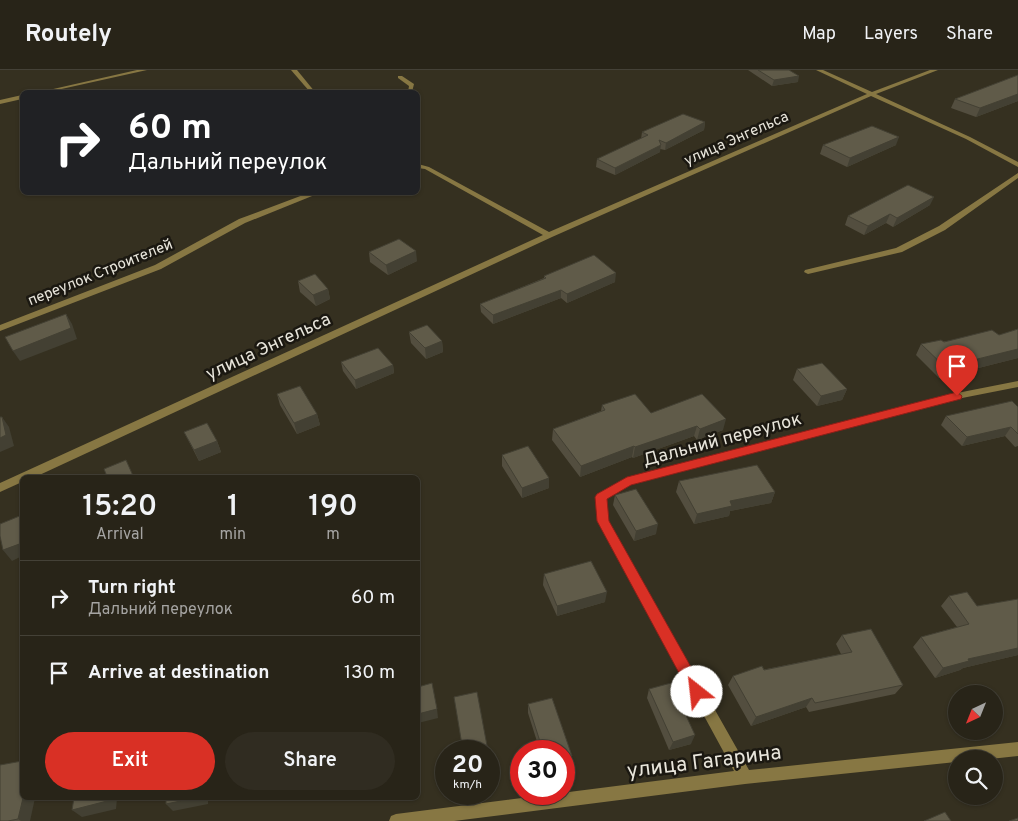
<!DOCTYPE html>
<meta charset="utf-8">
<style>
body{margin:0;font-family:Overpass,sans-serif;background:#302c21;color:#f1f3f6;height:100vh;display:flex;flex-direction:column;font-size:19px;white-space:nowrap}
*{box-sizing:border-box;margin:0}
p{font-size:16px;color:#a5a4a2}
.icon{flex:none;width:28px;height:28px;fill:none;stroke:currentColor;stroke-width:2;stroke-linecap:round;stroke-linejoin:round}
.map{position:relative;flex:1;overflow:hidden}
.drawer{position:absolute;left:20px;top:405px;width:400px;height:325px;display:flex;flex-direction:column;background:#282418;border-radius:8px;box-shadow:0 1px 4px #0004,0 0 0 1px #444137}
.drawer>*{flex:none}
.top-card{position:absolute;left:20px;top:20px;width:400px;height:105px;border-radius:8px;box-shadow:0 1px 4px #0004,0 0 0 1px #444137;background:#202124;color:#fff;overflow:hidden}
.needle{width:32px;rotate:223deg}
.fabs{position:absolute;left:948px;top:615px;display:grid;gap:10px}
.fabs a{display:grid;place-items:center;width:55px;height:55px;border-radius:50%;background:#282418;box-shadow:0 1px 4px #0004,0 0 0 1px #444137;font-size:25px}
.speed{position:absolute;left:435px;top:670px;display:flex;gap:10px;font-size:25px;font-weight:700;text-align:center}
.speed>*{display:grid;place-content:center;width:65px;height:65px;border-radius:50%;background:#282418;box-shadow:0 1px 4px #0004,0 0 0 1px #444137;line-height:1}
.speed small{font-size:12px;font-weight:400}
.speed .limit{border:8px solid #d22;background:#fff;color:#111}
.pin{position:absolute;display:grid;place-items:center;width:42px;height:42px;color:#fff;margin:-51px -21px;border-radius:50% 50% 50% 0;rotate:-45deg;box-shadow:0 0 5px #0007}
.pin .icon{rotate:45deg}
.me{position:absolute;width:55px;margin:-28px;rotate:331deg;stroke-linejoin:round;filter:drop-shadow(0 0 4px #0008)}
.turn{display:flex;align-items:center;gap:18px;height:105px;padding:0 25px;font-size:22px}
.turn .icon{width:65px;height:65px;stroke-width:2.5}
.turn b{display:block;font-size:35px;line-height:42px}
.eta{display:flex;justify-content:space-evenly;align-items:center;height:85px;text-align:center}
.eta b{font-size:30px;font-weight:600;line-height:35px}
.cta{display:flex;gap:10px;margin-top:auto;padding:10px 25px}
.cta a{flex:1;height:58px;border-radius:30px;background:#d93025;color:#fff;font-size:20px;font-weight:600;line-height:58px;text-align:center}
.cta a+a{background:#302c21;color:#f1f3f6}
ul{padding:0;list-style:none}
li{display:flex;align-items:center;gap:15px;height:75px;padding:0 25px;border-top:1px solid #444137}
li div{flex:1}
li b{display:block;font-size:19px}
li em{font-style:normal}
header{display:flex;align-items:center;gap:30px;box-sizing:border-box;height:70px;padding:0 25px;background:#282418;border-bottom:1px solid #444137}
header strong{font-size:24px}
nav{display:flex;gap:28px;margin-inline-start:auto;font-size:18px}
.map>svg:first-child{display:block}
</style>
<header>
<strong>Routely</strong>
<nav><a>Map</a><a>Layers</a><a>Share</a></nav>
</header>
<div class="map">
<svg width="1018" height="751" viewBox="0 0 1018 751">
<rect width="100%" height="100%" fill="#353020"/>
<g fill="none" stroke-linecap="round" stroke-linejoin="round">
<g fill="#877743" fill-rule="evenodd">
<path d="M398,6H402L414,14L412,22H408L409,16L398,8Z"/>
<path d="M1018,103V108L945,160L902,182L808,204L804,202L805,200L896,178L939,156Z"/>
</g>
<g fill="#877743" fill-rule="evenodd">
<path d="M137,0H147L48,22H40Z"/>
<path d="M291,0H297L315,22H310Z"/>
<path d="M816,0H823L872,22L930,0H938L876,24L970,67L1018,92V97L966,69L871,26L552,167L33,408H22V412L0,422V413L543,165L425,99L418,98V94L429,97L549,162L867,24Z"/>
<path d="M22,25V29L0,34V30Z"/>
<path d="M311,122H322L245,153L161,199L0,261V255L155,195L239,149Z"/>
<path d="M1018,311V317L957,329L630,415L606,429L608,451L749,700L1018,672V686L990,689H956V692L745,714L454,751H389L391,746L396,744L734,701L598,451L596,427L597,424L627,408L957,323Z"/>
</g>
</g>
<g fill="#534e3f">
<path d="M748,0H789L798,12L772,16Z"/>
<path d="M1018,5V31L976,47L951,38L955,29Z"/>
<path d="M705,52L704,60L665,80L660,79V82L615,105L596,97L597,89L641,69L642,62Z"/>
<path d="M823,75H896L847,97L820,84Z"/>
<path d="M930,135L893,157L886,153L864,165L845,155L848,146Z"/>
<path d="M369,182L417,191L388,205L370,192Z"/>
<path d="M544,206L615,212L567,233L561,228L493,254L481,242L480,234L544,208Z"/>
<path d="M298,211L328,219L330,229L316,236L300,222Z"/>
<path d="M1018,259V288L939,308L916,285L921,274L999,265Z"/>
<path d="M409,262L442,271L443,282L426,289L411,273Z"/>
<path d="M341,292L393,295L394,303L356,319L343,301Z"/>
<path d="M797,299L847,319L842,330L817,336L793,310Z"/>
<path d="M277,324L317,344L320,355L297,364L280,335Z"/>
<path d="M602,335L651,343L723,360L697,370L694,366L633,388L632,387L580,407L552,370L553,359L601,341Z"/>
<path d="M1018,337V376L1015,377L1005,366L962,376L941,355L946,346Z"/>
<path d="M184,362L217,371L221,382L199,391Z"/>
<path d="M502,385L549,418L522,428L502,396Z"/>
<path d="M679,411L775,422L771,433L730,441L729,446L694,454L676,422Z"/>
<path d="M615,425L656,464L634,471L613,435Z"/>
<path d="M544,504L605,532L557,546L543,515Z"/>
<path d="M949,526L977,536L1018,529V585L963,598L960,600L935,608L913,577L921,567L957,557L941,536Z"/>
<path d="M842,565L903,615L895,624L809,642L806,637L751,656L728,615L733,606L841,584L836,574Z"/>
<path d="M649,619L691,674L669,680L647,628Z"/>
<path d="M552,628L572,686L570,695L564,697V681H540L528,643V634Z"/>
<path d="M0,695L30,751H0Z"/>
</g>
<g fill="#434033">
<path d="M799,6L798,12L772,16L774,10Z"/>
<path d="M1018,24V31L976,47L980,38Z"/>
<path d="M705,52L704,60L665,80L666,73Z"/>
<path d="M899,67L896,75L847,97L850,88Z"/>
<path d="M661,75L660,82L615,105V98Z"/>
<path d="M934,127L930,135L893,157L897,148Z"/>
<path d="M890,144L886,153L864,165L868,156Z"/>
<path d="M416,181L417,191L388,205L386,195Z"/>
<path d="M616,203L615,212L567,233V224Z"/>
<path d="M328,219L330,229L316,236L313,225Z"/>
<path d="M561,220V228L493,254V245Z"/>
<path d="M66,244L72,254L77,269L20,291L13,281Z"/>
<path d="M442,271L443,282L426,289L425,278Z"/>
<path d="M1018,279V288L939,308L945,297Z"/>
<path d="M393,295L394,303L356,319L355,310Z"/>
<path d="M847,319L842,330L817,336L821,326Z"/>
<path d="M317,344L320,355L297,364L294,353Z"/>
<path d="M2,347L9,357L14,376L0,382V368Z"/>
<path d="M726,349L723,360L697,370L700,359Z"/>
<path d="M697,356L694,366L633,388L635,377Z"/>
<path d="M1011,357L1005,366L962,376L967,367Z"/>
<path d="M217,371L221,382L199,391L194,380Z"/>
<path d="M634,376L632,387L580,407L581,396Z"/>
<path d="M549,408V418L522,428V418Z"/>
<path d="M775,422L771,433L730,441L729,446L694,454L697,444L730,431Z"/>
<path d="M658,454L656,464L634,471L636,461Z"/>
<path d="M22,473V486L12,491L3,480Z"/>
<path d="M607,522L605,532L557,546V536Z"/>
<path d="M1018,578V585L963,598L960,600L935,608L943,598L968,589Z"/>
<path d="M812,628L806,637L751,656L756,647Z"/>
<path d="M437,639L438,648L418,653V644Z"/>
<path d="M695,665L691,674L669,680L673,672Z"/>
<path d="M572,686L570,695L564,697V689Z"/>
<path d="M489,700H491L492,708H489Z"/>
<path d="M23,728H35L30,751H21L18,749Z"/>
<path d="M108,728H117L116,739L82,747L72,740Z"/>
<path d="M195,728H208V734L173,741L166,734Z"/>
<path d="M263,728H279L265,730Z"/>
</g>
<g fill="#605b49" stroke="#434033">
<path d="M758,0H789L799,6L774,10Z"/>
<path d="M1018,5V24L980,38L955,29Z"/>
<path d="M683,44L705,52L666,73L659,70L661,75L615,98L597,89L648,65L642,62Z"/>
<path d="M872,56L899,67L850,88L823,75Z"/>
<path d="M908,115L934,127L897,148L890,144L868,156L848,146Z"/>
<path d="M399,169L416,181L386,195L369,182Z"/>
<path d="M594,185L616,203L567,224L561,220L493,245L480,234L546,208L544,206Z"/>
<path d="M315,204L328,219L313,225L298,211Z"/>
<path d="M66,244L71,258L13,281L5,267Z"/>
<path d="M427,255L442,271L425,278L409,262Z"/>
<path d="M1018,259V279L945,297L921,274L941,270L944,272L992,260L999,265Z"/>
<path d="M378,278L393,295L355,310L341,292Z"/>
<path d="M822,293L847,319L821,326L797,299Z"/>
<path d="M300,316L317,344L294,353L277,324Z"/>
<path d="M635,324L651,343L702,324L726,349L700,359L697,356L635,377L634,376L581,396L553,359L605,340L602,335Z"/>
<path d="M1012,331L1018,337V364L1011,357L967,367L946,346Z"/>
<path d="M0,347H2L6,365L0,368Z"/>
<path d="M207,353L217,371L194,380L184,362Z"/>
<path d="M528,376L549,408L522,418L502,385Z"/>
<path d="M126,390L134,408H98L106,404L104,399Z"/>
<path d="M757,395L775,422L730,431L732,436L697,444L679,411Z"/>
<path d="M636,419L658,454L636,461L615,425Z"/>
<path d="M22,445V473L3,480L0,466V454Z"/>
<path d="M591,491L607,522L557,536L544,504Z"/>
<path d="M967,522L977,536L1018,529V578L968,589L969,591L943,598L921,567L969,554L949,526Z"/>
<path d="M871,559L903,615L815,633L812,628L756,647L733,606L762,596L764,600L852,582L842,565Z"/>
<path d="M432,613L437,639L418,644V617Z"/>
<path d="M671,613L695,665L673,672L649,619Z"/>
<path d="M477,622L488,681H463L454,627Z"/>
<path d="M552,628L572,686L564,689V681H543L528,634Z"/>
<path d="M489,685L491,700H489Z"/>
<path d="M22,691L23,728L18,749L8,751H0V695Z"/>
<path d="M74,728H108L107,731L72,740Z"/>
<path d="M166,728H195L166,734Z"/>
<path d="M945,742L951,751H924Z"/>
<path d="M1018,748V751H1009Z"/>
</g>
<path fill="#d93025" stroke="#8d1f18" d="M957,322L962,326L961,329L631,415L607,429L609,451L705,622L703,627L697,629L692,627L597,451L595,427L597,424L627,407Z"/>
<g text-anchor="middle" stroke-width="5" stroke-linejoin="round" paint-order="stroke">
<g font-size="15" fill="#e8e5db" stroke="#1b1811">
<text transform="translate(736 68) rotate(-24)" y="5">улица Энгельса</text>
<text transform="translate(100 202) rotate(-22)" y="5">переулок Строителей</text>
</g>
<g font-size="18" fill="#e8e5db" stroke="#1b1811">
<text transform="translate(268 276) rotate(-25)" y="6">улица Энгельса</text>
<text transform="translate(722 369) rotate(-15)" y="6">Дальний переулок</text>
</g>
<g font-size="21" fill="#e8e5db" stroke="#1b1811">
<text transform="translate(704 691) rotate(-7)" y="7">улица Гагарина</text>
</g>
</g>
</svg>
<div class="fabs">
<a><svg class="needle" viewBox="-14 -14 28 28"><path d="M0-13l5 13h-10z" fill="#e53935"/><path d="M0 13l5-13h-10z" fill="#a5a4a2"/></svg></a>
<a><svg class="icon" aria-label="search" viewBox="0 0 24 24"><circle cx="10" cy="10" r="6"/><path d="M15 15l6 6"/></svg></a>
</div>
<div class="speed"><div>20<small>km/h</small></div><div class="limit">30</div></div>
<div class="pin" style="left:957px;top:326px;background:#d93025"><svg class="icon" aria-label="arrive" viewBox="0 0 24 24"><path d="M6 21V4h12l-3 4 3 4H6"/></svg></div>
<svg class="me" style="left:697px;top:622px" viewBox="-20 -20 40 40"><circle r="19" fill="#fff"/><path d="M0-13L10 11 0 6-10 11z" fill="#d93025"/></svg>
<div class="top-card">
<div class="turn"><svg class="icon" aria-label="right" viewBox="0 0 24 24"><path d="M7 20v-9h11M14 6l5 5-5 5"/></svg><div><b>60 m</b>Дальний переулок</div></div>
</div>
<section class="drawer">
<div class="eta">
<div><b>15:20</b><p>Arrival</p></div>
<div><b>1</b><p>min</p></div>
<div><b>190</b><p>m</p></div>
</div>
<ul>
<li><svg class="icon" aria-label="right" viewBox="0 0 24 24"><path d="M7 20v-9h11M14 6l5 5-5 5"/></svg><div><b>Turn right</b><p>Дальний переулок</p></div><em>60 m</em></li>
<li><svg class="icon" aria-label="arrive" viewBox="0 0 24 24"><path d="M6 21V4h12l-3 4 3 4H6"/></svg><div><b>Arrive at destination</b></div><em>130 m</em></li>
</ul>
<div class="cta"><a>Exit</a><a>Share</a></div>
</section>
</div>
